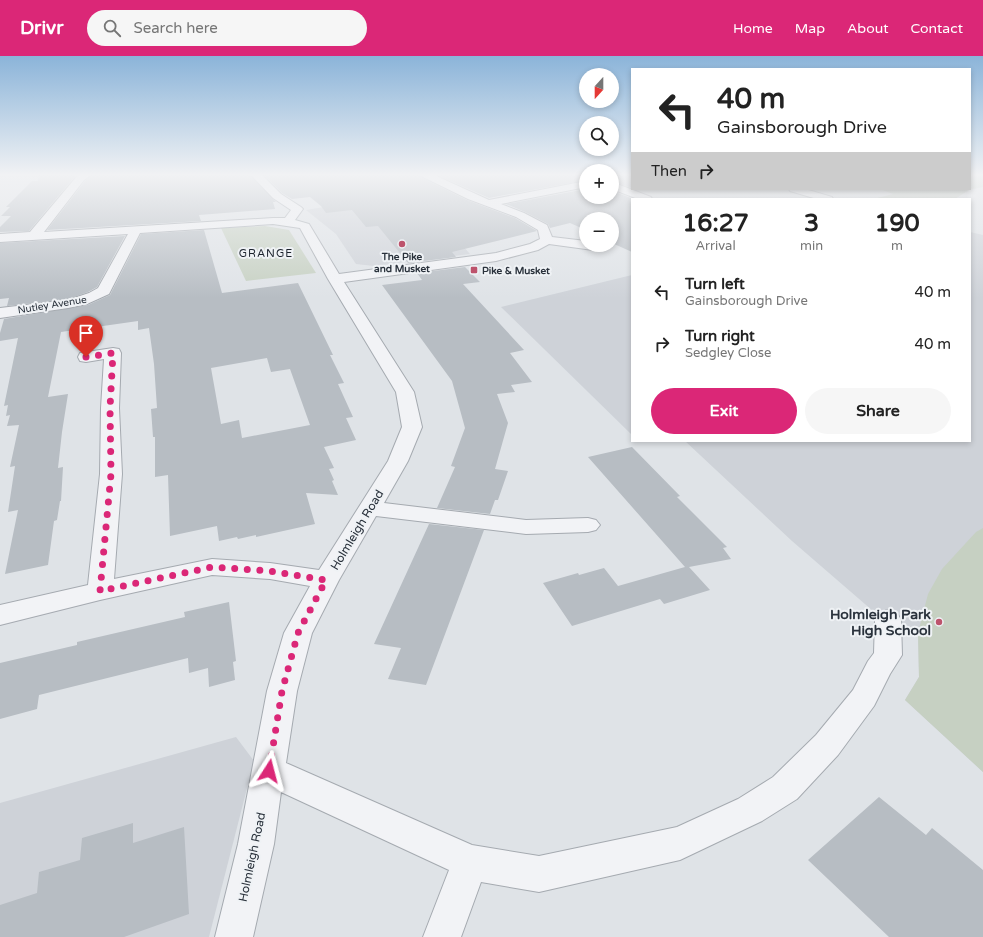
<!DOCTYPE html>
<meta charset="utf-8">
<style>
body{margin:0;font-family:"Varela Round",sans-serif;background:#f6f6f6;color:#222;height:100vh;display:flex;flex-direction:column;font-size:15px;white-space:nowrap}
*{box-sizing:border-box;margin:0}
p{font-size:13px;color:#767676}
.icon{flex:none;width:22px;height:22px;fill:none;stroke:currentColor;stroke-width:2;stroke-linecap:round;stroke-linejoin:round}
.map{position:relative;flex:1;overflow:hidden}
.details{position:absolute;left:631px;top:142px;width:340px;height:244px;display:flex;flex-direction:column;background:#fff;border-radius:0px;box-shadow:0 2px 6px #0003}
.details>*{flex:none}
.hud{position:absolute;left:631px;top:12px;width:340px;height:122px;border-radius:0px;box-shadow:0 2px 6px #0003;background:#fff;color:#222;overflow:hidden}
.needle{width:26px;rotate:201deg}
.tools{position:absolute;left:579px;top:12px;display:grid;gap:8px}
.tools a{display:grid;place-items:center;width:40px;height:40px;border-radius:50%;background:#fff;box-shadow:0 2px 6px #0003;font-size:20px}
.pin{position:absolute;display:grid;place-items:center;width:34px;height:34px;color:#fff;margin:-41px -17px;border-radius:50% 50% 50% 0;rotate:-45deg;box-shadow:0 0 4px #0007}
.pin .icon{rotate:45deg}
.me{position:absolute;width:44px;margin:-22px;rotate:9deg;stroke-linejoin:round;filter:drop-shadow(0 0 3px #0008)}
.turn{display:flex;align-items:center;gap:14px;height:84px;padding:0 20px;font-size:18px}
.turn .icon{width:52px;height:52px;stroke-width:2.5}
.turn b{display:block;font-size:28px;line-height:34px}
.then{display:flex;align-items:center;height:38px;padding:0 20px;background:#0003;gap:8px;font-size:15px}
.eta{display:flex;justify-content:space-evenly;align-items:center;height:68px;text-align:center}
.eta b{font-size:24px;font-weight:800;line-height:28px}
.primary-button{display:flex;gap:8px;margin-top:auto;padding:8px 20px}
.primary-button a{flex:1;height:46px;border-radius:24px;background:#db2777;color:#fff;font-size:16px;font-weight:800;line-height:46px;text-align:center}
.primary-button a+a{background:#f6f6f6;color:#222}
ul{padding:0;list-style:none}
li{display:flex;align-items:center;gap:12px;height:52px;padding:0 20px}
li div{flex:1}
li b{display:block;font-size:15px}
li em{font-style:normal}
header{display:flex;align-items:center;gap:24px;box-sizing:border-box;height:56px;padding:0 20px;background:#db2777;color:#fff}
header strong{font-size:19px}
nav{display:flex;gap:22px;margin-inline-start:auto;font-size:14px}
.search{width:280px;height:36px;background:#f6f6f6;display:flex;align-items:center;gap:10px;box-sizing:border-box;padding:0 14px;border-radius:22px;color:#767676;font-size:15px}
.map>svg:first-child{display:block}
</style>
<header>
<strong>Drivr</strong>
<div class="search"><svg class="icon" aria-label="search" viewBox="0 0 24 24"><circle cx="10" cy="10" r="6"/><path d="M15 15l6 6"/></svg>Search here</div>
<nav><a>Home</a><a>Map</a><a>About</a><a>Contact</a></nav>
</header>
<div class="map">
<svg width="983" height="881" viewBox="0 0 983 881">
<rect width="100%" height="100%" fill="#dfe3e7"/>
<g fill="#ced2d8">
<path d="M376,142L444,169L470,198L374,210L356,208L336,178L306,154Z"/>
<path d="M970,176L983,179V716L905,644L919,621L918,577L873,555L792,485L685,385H970Z"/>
<path d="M632,219V379L501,251Z"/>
<path d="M236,681L254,705L209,881H0V747Z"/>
</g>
<g fill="#c6d0c2">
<path d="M970,119H983V131L969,134L955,143H873L893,138L880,133H970Z"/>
<path d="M265,170L289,174L316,217L246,225L221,172Z"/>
<path d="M983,472V716L905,644L919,621L918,577L928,538L942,513L976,476Z"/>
</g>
<g fill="#b7bdc3" fill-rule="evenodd">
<path d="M39,119H76L29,175L0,176V171L11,160H1L10,151H6L32,125H38Z"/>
<path d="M92,119H250L276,146H273L275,153L199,159L201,165L47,174L85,125Z"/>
<path d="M264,119H420L422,122L467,144L515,162L537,175L452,196L456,201L408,207L378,170L366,171L352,154L326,157L321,150L310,141L292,143L282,137Z"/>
<path d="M437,119H586V124L489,142Z"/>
<path d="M612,119H632V132L612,125Z"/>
<path d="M586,133V141H612V135L634,143H632V196L612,187V163H586V174L570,167L550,172L548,168L525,156L506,148Z"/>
<path d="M204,174L222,237L298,227L333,299H330L344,327L338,328L353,361L346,362L356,384L324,391L334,412L329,413L334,424L332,425L338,439L306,437L315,468L256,481V479L238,483L237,481L219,485L217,470L170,480L168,419L155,421V381H153L151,353L157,352L154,308L149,272L138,274V265L61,276L48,341L68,338L62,376L58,412L63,411L61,445H60L57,464L54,465L48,509L5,518L18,454L8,456L15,410L10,411L19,369L7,370L10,359L6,360L8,349L4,350L18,282L0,285V277L4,263L88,249L110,239L141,178ZM267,302L271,316L290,313L310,369L242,382L239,364L221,368L211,312Z"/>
<path d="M125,180L97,231L88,236L68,243L7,250L9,242L0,243V187Z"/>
<path d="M465,211L480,226L463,228L524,294L510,297L532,326L511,329L515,336L497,338L508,367L495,413L508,415L498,444H495L490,458L437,452L455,411L451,410L465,372L452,325L382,229L422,224L417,217Z"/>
<path d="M632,391L680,440L677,441L727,491L723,492L731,503L689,511L710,534L664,548L660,543L572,570L543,527L578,517L579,519L604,512L618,530L685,511L588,401Z"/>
<path d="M429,468L484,474L426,629L388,623L401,592L374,588Z"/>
<path d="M229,546L236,605L233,606L235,624L209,631L208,612L189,617L188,602L39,639L37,653L0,663V607L77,589V586L185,561L184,556Z"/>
<path d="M879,741L926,779L932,772L983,814V881H889L808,804Z"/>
<path d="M133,767V787L184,771L189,858L124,881H0V849L37,837L39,816L80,804L82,782Z"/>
</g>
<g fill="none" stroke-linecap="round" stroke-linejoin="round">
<g stroke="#a5aab0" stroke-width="2">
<g id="street">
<path d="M78,119H91L84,124L44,176L273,162H285L291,154L273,142L251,119H262L281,138L301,151L303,153L295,164L309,168L339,218L496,197L530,188L540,183L538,174L516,161L468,143L423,121L421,119H434L489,144L586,125V131L501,148L524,157L547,169L552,181L586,185V189H599L597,193L593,194L549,188L538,194L496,205L344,226L414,336L422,371L408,405L384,447L526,464L588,462L596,464L600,469L596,474L588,476L526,478L376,460L339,524L312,577L297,635L286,707L472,789L539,800L677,771L738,743L773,721L816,679L853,634L868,605L874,597L875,564L879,557L888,554L897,557L901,564L902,599L890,618L874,650L838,699L797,743L762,765L680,804L539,836L481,826L461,881H423L449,814L281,736L274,788L253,881H215L238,788L267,635L284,577L310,530L270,523L212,519L100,544L0,569V549L88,529L100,418L101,352L104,303L86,306L80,305L78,301L80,297L113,292L119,293L121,297L119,352L122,418L114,523L212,503L270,507L319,514L388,405L402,371L396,336L328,223L300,172L273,168L140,177L109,238L87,248L68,252L0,262V252L68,244L89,237L98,232L128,178L0,186V178L30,176Z"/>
<path d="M612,126L651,141L652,143H638L612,133Z"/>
<path d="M789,133H805L832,141L833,143H817L790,135Z"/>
</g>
</g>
<use href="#street" fill="#f2f3f6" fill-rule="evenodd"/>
</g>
<linearGradient id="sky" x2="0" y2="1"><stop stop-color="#8bb4d9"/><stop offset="0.49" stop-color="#f1f2f4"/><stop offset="1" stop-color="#f1f2f4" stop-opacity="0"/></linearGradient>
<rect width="983" height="242" fill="url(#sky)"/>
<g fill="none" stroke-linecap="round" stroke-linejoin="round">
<path stroke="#db2777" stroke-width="7" stroke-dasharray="0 12.6" d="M86,301L113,297L110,352L111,418L100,535L212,511L270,515L326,524L298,577L282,635L269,715"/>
</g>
<g fill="#bd536c" stroke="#eff2f5" stroke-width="1.5">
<circle cx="402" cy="188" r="4"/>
<rect x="470" y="210" width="8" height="8" rx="2"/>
<circle cx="939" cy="566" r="4"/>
</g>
<g text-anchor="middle" stroke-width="4" stroke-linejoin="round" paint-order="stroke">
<g font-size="10" font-weight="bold" fill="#2a323c" stroke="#eff2f5">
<text x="402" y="204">The Pike<tspan x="402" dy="12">and Musket</tspan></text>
<text x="482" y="218" text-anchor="start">Pike &amp; Musket</text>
</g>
<g font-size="10" fill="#2a323c" stroke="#eff2f5">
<text transform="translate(52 248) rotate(-9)" y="4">Nutley Avenue</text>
</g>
<g font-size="11" letter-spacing="1" fill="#1c232d" stroke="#eff2f5">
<text x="266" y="201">GRANGE</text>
</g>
<g font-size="12" fill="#2a323c" stroke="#eff2f5">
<text transform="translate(357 474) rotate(-59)" y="4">Holmleigh Road</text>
<text transform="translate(252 801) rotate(-78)" y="4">Holmleigh Road</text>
</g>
<g font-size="14" font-weight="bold" fill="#2a323c" stroke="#eff2f5" text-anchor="end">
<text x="931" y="563">Holmleigh Park<tspan x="931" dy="16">High School</tspan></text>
</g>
</g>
</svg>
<div class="tools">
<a><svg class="needle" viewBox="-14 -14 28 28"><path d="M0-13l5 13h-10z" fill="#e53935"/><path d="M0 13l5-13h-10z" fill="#767676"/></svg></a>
<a><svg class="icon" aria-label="search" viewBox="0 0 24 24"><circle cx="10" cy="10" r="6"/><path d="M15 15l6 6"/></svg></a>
<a>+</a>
<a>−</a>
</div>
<div class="pin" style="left:86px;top:301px;background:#d93025"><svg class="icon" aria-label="arrive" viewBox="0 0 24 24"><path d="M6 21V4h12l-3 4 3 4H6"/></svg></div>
<svg class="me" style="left:269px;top:715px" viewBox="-20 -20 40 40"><path d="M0-17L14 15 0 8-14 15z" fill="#db2777" stroke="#fff" stroke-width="4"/></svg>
<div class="hud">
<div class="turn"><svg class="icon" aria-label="left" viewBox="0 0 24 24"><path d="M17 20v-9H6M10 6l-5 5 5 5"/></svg><div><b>40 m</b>Gainsborough Drive</div></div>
<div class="then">Then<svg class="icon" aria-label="right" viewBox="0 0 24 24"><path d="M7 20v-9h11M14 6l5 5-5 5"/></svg></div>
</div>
<section class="details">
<div class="eta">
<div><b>16:27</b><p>Arrival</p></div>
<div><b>3</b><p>min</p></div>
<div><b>190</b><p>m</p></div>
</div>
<ul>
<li><svg class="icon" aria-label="left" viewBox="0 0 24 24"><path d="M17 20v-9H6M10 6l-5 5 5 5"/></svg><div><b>Turn left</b><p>Gainsborough Drive</p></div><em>40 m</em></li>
<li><svg class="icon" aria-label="right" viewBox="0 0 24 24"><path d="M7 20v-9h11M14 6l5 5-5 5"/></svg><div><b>Turn right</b><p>Sedgley Close</p></div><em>40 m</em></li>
</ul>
<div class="primary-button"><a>Exit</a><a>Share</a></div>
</section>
</div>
